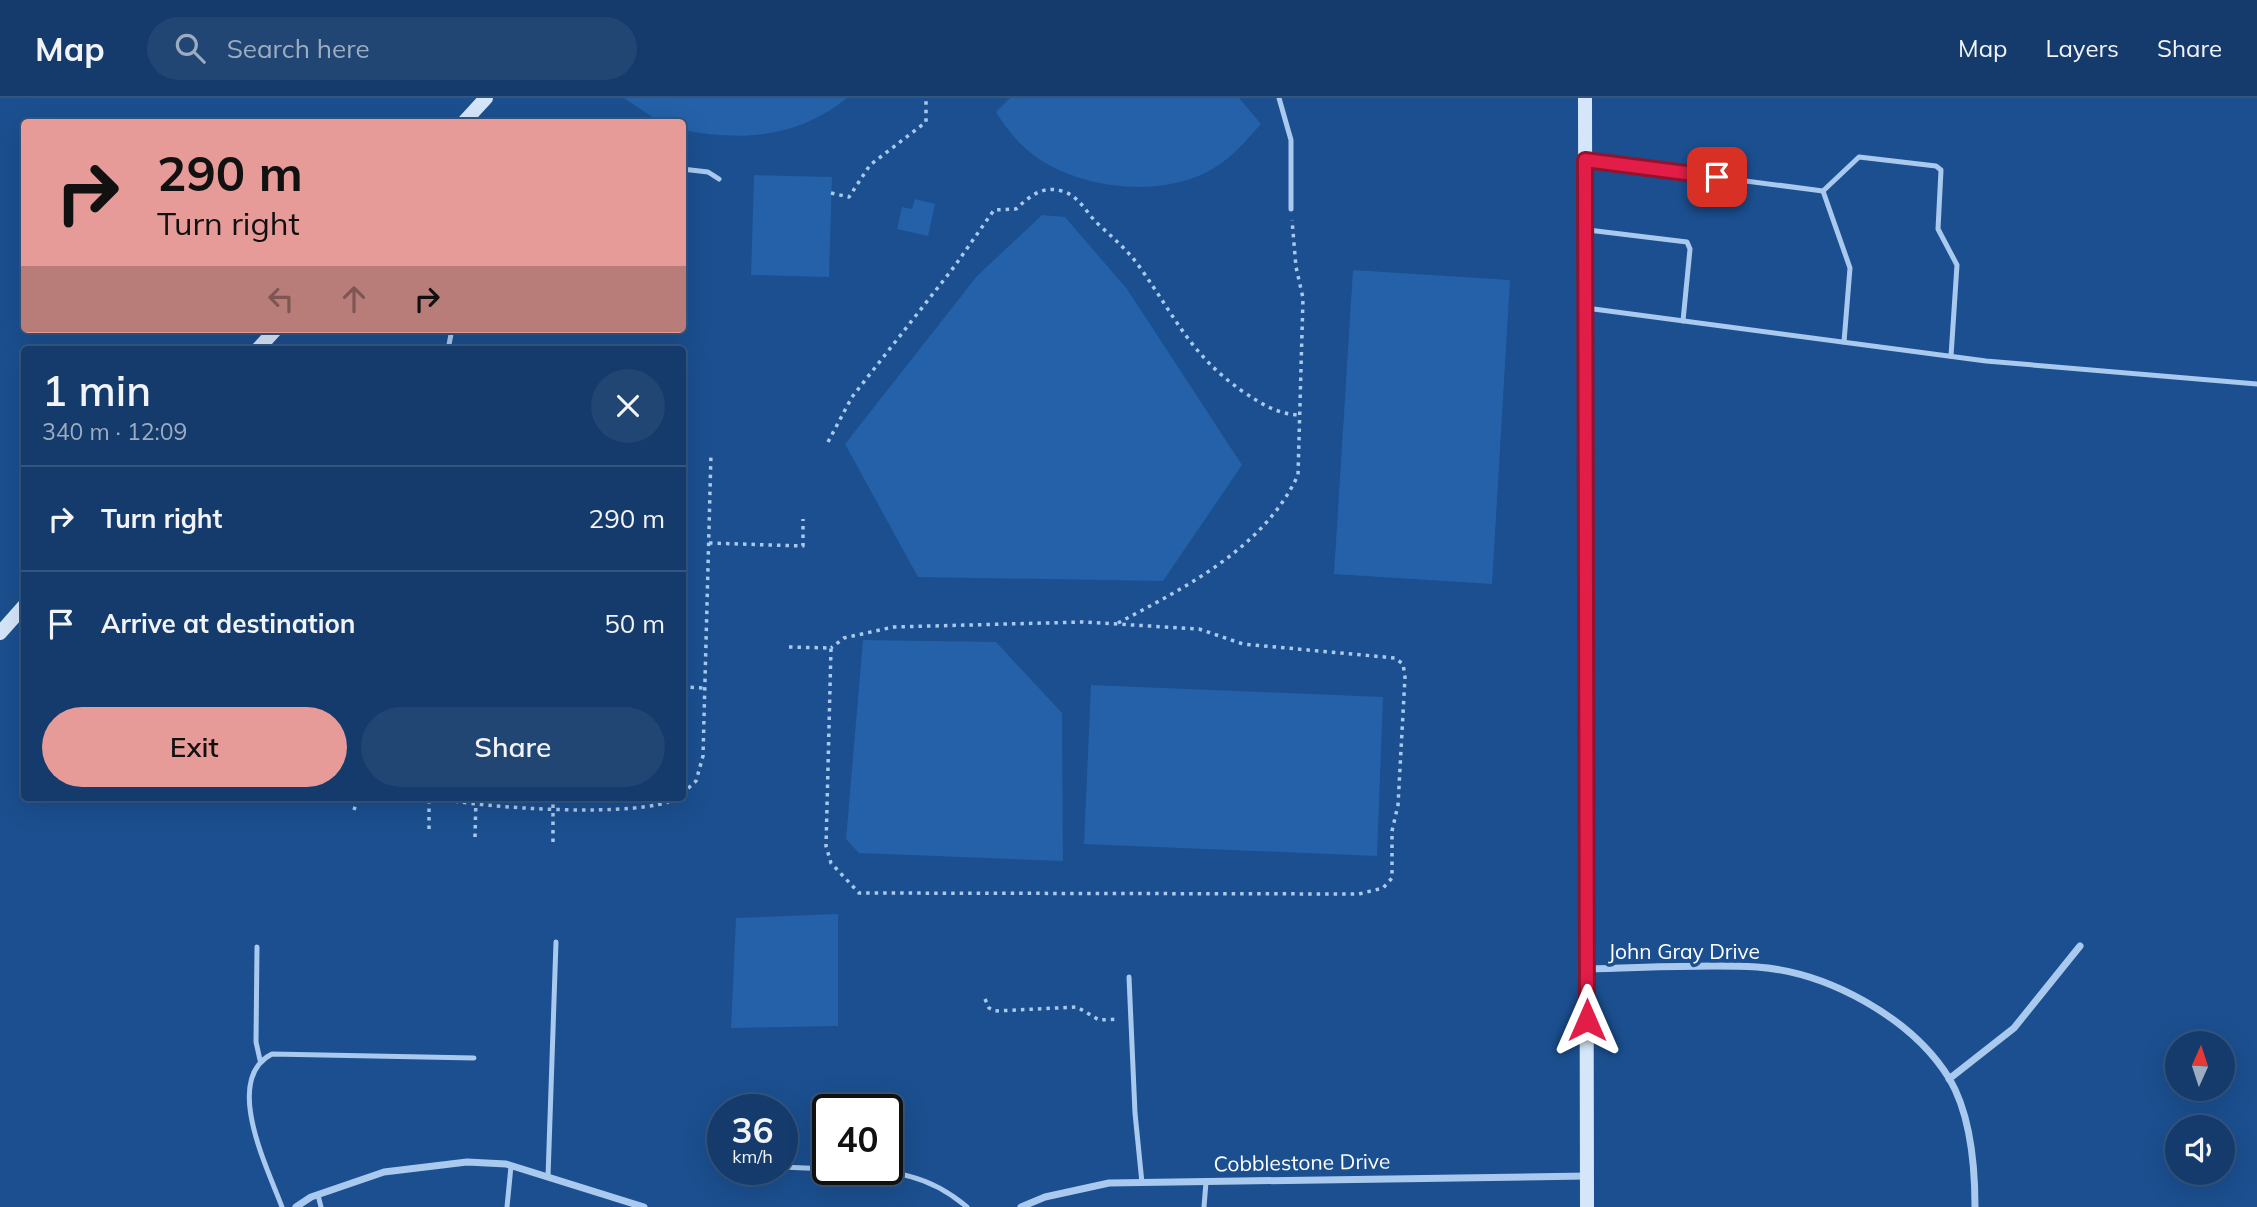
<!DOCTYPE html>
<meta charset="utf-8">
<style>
body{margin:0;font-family:Mulish,sans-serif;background:#214673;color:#f1f3f6;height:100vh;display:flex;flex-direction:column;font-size:26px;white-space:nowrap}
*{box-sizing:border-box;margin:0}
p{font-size:23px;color:#9dadc1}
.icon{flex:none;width:38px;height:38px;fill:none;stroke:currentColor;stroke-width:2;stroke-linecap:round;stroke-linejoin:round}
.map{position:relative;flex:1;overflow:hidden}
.panel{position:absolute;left:21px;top:248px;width:665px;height:455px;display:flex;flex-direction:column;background:#143b6b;border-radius:7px;box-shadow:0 7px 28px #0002,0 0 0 2px #33557e}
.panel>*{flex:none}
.guide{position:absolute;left:21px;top:21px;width:665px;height:214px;border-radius:7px;box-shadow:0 7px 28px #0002,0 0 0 2px #33557e;background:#e69b98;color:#111;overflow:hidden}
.needle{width:46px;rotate:3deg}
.buttons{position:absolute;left:2165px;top:933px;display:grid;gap:14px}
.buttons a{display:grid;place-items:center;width:70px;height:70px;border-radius:50%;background:#143b6b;box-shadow:0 7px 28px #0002,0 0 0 2px #33557e;font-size:35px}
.speed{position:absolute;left:707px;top:996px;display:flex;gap:14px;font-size:35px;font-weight:700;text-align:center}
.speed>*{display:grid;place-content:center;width:91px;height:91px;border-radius:50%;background:#143b6b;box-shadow:0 7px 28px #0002,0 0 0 2px #33557e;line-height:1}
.speed small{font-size:18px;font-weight:400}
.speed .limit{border:4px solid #111;border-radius:10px;background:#fff;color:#111}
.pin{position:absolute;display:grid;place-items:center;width:60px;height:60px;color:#fff;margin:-30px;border-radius:14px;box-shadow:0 4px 10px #0006}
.me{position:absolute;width:77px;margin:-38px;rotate:0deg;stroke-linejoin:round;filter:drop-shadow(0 0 5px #0008)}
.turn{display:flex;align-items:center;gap:24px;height:147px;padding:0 21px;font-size:32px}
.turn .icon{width:91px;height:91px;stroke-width:2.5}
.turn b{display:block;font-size:49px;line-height:60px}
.lanes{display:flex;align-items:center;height:66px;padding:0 21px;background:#0003;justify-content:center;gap:35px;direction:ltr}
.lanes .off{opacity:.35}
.round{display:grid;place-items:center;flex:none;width:74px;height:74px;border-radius:37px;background:#214673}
.headline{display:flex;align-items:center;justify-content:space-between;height:119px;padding:0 21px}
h1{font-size:42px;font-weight:600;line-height:52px}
.button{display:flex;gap:14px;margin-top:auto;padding:14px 21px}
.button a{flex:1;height:80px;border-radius:42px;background:#e69b98;color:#111;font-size:28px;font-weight:600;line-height:80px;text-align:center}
.button a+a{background:#214673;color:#f1f3f6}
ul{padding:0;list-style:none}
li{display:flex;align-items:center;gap:21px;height:105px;padding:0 21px;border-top:2px solid #33557e}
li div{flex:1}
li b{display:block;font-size:26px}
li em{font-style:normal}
header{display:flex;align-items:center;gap:42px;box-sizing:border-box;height:98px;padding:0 35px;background:#143b6b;border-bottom:2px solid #33557e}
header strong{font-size:33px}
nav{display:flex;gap:38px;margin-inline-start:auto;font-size:24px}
.search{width:490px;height:63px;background:#214673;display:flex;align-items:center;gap:18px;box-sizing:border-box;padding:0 24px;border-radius:38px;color:#9dadc1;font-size:26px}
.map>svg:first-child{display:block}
</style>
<header>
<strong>Map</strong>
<div class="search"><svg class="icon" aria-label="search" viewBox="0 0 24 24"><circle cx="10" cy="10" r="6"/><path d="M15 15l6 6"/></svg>Search here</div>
<nav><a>Map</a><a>Layers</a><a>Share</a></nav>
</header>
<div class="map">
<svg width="2257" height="1109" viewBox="0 0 2257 1109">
<rect width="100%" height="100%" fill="#1b4f8f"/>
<g fill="#2461a8">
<path d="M624,0H847C799,39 743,44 683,32L682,24H660Z"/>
<path d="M1010,0H1239L1261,26C1249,39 1237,54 1223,64C1174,101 1089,94 1039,61C1021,49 1007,32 996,14Z"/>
<path d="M754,77L832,79L829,179L751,177Z"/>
<path d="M915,101L935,106L928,138L897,131L902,109L912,111Z"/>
<path d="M1042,117L1065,119L1127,191L1242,367L1163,483L918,479L845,346L977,178Z"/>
<path d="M1353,172L1510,182L1492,486L1334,476Z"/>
<path d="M863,542L996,544L1062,615L1063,763L859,755L846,741Z"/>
<path d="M1091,587L1383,599L1377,758L1084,746Z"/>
<path d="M838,816V928L731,930L736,820Z"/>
</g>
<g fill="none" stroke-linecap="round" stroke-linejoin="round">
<g stroke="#a9c9ee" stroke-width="3.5" stroke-dasharray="3.5 5" stroke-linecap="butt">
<path d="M831,95L849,99L870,67L926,24V0"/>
<path d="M828,344L852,299L954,169L994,112L1016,111C1029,99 1042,87 1062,93C1078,97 1086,114 1097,125C1113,140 1128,152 1141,171C1176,220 1190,256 1242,293C1262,306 1276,316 1300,317"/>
<path d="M709,445L803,448V421"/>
<path d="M1118,525C1186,489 1264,450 1298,377L1303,200L1296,169L1292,122"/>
<path d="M789,549L831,550L826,748L831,765L859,795L1359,796L1383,790L1392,780V733L1398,707L1405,579L1403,566L1395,560L1243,546L1199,531L1083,524L893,529L844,540L831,550"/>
<path d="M682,589L705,590"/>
<path d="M682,696L696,683L703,658L711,355"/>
<path d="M438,700C479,710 644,721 677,700"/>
<path d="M354,712L358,700"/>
<path d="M429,731V700"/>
<path d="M475,739L476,700"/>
<path d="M553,744V700"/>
<path d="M985,901L989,910L995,913L1077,909L1099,922L1118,921"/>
</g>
<g stroke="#a9c9ee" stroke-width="5">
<path d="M1279,0L1291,42V111"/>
<path d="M1585,62L1823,93L1859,59L1936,68L1941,72L1938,131L1957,167L1951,258"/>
<path d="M682,71L708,74L719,81"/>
<path d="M1823,93L1850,170L1844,244"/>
<path d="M1588,132L1687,144L1690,151L1683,223"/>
<path d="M1586,210L1986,263L2257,286"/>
<path d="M448,252L452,231"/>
<path d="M257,849L256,944L260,962"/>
<path d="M1129,879L1135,1015L1142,1085"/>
<path d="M782,1069L828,1071"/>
<path d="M835,1071C889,1074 923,1072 967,1109"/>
<path d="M548,1079L556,844"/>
<path d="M318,1097L321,1109"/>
<path d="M282,1109C268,1071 222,981 272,956L474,960"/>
<path d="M507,1109L511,1068"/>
<path d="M1204,1109L1206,1084"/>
</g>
<g stroke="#a9c9ee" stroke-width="7">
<path d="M1587,871C1643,870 1701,866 1757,869C1827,874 1911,919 1949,980C1971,1017 1975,1068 1975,1109"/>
<path d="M1949,981L2014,930L2080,848"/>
<path d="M296,1109L311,1099L384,1074L467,1064L506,1066L644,1109"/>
<path d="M1021,1109L1045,1099L1109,1085L1587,1078"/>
</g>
<g stroke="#d6e6fa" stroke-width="14">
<path d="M1585,0L1587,1109"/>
<path d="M464,24L486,0"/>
<path d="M257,252L276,231"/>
<path d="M0,535L24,508"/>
</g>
</g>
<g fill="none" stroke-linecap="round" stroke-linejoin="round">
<g stroke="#92132f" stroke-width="18">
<path id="route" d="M1587,922L1585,62L1717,79"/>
</g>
<use href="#route" stroke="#e11d48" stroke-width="12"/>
</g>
<g text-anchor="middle" stroke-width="7" stroke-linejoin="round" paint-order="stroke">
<g font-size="21" fill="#fff" stroke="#1b4f8f">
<text x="1684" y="861">John Gray Drive</text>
<text transform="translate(1302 1065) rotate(-1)" y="7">Cobblestone Drive</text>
</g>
</g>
</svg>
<div class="buttons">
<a><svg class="needle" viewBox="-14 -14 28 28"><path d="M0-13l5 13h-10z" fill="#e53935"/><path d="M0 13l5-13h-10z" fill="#9dadc1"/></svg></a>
<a><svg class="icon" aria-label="sound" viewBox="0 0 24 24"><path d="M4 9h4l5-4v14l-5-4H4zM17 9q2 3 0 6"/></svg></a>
</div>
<div class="speed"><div>36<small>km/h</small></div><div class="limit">40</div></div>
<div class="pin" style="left:1717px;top:79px;background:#d93025"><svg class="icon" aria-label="arrive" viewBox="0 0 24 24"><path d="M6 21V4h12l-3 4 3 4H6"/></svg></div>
<svg class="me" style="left:1587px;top:922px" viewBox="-20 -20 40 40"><path d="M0-17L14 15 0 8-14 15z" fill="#e11d48" stroke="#fff" stroke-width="4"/></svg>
<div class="guide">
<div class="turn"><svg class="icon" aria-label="right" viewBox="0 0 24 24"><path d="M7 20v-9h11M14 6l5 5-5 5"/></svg><div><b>290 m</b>Turn right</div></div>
<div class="lanes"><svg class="icon off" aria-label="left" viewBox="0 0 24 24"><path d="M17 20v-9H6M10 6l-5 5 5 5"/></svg><svg class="icon off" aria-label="ahead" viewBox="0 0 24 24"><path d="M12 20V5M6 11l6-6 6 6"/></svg><svg class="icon" aria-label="right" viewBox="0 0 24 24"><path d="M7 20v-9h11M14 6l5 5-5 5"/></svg></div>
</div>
<section class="panel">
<div class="headline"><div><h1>1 min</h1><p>340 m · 12:09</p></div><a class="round"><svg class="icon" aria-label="close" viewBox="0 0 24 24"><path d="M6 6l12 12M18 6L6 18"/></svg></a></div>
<ul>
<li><svg class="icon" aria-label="right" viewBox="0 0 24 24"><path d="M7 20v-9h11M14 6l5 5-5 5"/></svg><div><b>Turn right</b></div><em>290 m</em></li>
<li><svg class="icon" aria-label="arrive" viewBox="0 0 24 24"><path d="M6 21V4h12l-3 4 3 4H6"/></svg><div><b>Arrive at destination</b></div><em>50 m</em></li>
</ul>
<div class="button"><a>Exit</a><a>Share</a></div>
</section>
</div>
